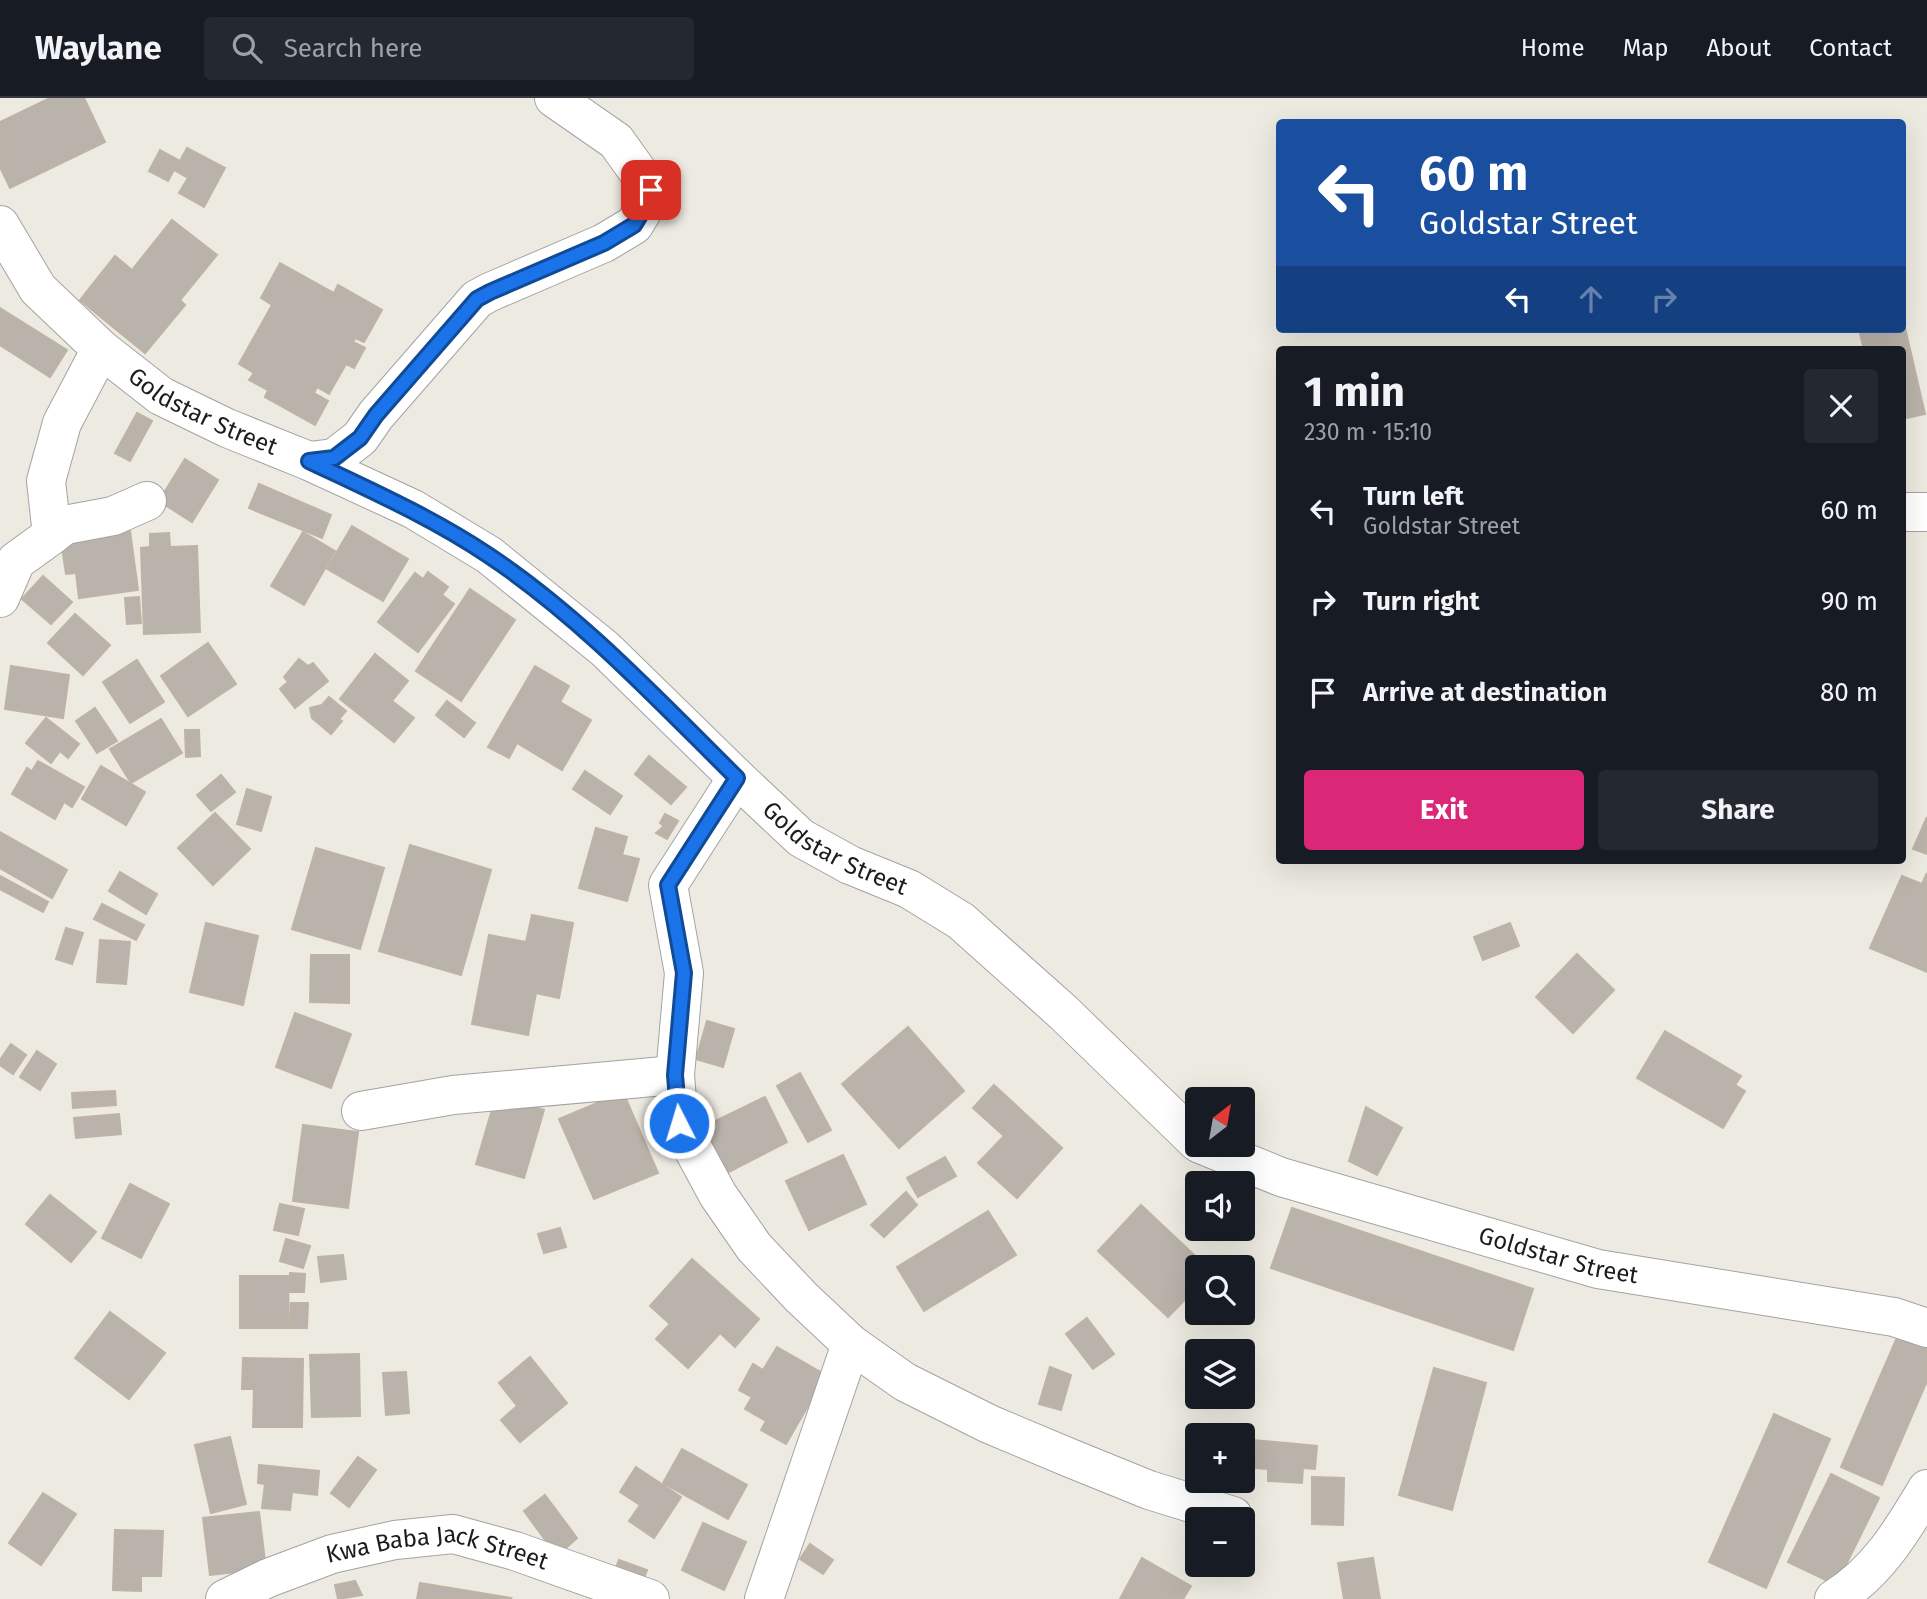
<!DOCTYPE html>
<meta charset="utf-8">
<style>
body{margin:0;font-family:"Fira Sans",sans-serif;background:#242831;color:#f1f3f6;height:100vh;display:flex;flex-direction:column;font-size:26px;white-space:nowrap}
*{box-sizing:border-box;margin:0}
p{font-size:23px;color:#9ea1a6}
.icon{flex:none;width:38px;height:38px;fill:none;stroke:currentColor;stroke-width:2;stroke-linecap:round;stroke-linejoin:round}
.map{position:relative;flex:1;overflow:hidden}
.details{position:absolute;left:1276px;top:248px;width:630px;height:518px;display:flex;flex-direction:column;background:#171b24;border-radius:7px;box-shadow:0 7px 28px #0002}
.details>*{flex:none}
.hud{position:absolute;left:1276px;top:21px;width:630px;height:214px;border-radius:7px;box-shadow:0 7px 28px #0002;background:#1a4fa0;color:#fff;overflow:hidden}
.needle{width:46px;rotate:31deg}
.tools{position:absolute;left:1185px;top:989px;display:grid;gap:14px}
.tools a{display:grid;place-items:center;width:70px;height:70px;border-radius:7px;background:#171b24;box-shadow:0 7px 28px #0002;font-size:35px}
.pin{position:absolute;display:grid;place-items:center;width:60px;height:60px;color:#fff;margin:-30px;border-radius:14px;box-shadow:0 4px 10px #0006}
.me{position:absolute;width:77px;margin:-38px;rotate:355deg;stroke-linejoin:round;filter:drop-shadow(0 0 5px #0008)}
.turn{display:flex;align-items:center;gap:24px;height:147px;padding:0 28px;font-size:32px}
.turn .icon{width:91px;height:91px;stroke-width:2.5}
.turn b{display:block;font-size:49px;line-height:60px}
.lanes{display:flex;align-items:center;height:66px;padding:0 28px;background:#0003;justify-content:center;gap:35px;direction:ltr}
.lanes .off{opacity:.35}
.round{display:grid;place-items:center;flex:none;width:74px;height:74px;border-radius:7px;background:#242831}
.summary{display:flex;align-items:center;justify-content:space-between;height:119px;padding:0 28px}
h1{font-size:42px;font-weight:700;line-height:52px}
.cta{display:flex;gap:14px;margin-top:auto;padding:14px 28px}
.cta a{flex:1;height:80px;border-radius:7px;background:#db2777;color:#fff;font-size:28px;font-weight:700;line-height:80px;text-align:center}
.cta a+a{background:#242831;color:#f1f3f6}
ul{padding:0;list-style:none}
li{display:flex;align-items:center;gap:21px;height:91px;padding:0 28px}
li div{flex:1}
li b{display:block;font-size:26px}
li em{font-style:normal}
header{display:flex;align-items:center;gap:42px;box-sizing:border-box;height:98px;padding:0 35px;background:#171b24;border-bottom:2px solid #363941}
header strong{font-size:33px}
nav{display:flex;gap:38px;margin-inline-start:auto;font-size:24px}
.search{width:490px;height:63px;background:#242831;display:flex;align-items:center;gap:18px;box-sizing:border-box;padding:0 24px;border-radius:7px;color:#9ea1a6;font-size:26px}
.map>svg:first-child{display:block}
</style>
<header>
<strong>Waylane</strong>
<div class="search"><svg class="icon" aria-label="search" viewBox="0 0 24 24"><circle cx="10" cy="10" r="6"/><path d="M15 15l6 6"/></svg>Search here</div>
<nav><a>Home</a><a>Map</a><a>About</a><a>Contact</a></nav>
</header>
<div class="map">
<svg width="1927" height="1501" viewBox="0 0 1927 1501">
<rect width="100%" height="100%" fill="#edeae1"/>
<g fill="#b9b3ab" stroke="#beb3a5" stroke-width="2">
<path d="M50,0H84L105,44L10,90L0,69V24Z"/>
<path d="M187,50L225,70L204,109L179,95L188,80L174,72L168,83L149,73L160,52L180,63Z"/>
<path d="M172,122L217,157L180,202L185,207L145,255L80,202L115,158L132,172Z"/>
<path d="M280,165L334,195L338,187L382,212L364,244L355,240L353,244L365,250L354,270L346,266L329,296L317,289L314,295L328,303L315,327L265,299L268,292L249,282L254,275L239,266L272,207L261,200Z"/>
<path d="M0,210L67,252L50,279L0,247Z"/>
<path d="M1902,217L1925,316L1902,321V252H1864L1859,231H1902Z"/>
<path d="M137,315L152,323L130,363L115,355Z"/>
<path d="M185,361L218,382L192,424L159,403Z"/>
<path d="M259,386L331,417L322,440L249,410Z"/>
<path d="M352,428L408,461L383,503L327,471Z"/>
<path d="M130,433L138,492L79,500L76,475L66,476L61,442Z"/>
<path d="M303,434L335,453L304,507L271,488Z"/>
<path d="M169,435L170,449L197,448L200,534L144,536L141,450L150,449V436Z"/>
<path d="M428,474L448,489L442,497L454,506L418,554L378,524L415,475L423,481Z"/>
<path d="M43,478L72,504L51,526L22,501Z"/>
<path d="M470,491L515,522L461,603L416,573Z"/>
<path d="M139,499L141,525L127,526L125,500Z"/>
<path d="M75,516L110,547L83,577L48,545Z"/>
<path d="M208,545L236,586L188,618L161,578Z"/>
<path d="M375,556L408,583L392,603L414,620L394,644L340,601Z"/>
<path d="M299,561L308,568L313,565L328,583L295,610L280,591L288,584L284,579Z"/>
<path d="M137,562L164,604L130,625L103,584Z"/>
<path d="M11,568L69,577L63,620L5,611Z"/>
<path d="M535,568L569,588L560,604L591,622L562,672L517,645L509,660L488,649Z"/>
<path d="M329,599L346,613L339,621L342,623L331,636L312,620L310,610L322,607Z"/>
<path d="M447,603L475,625L464,639L436,617Z"/>
<path d="M95,610L117,643L97,655L76,623Z"/>
<path d="M46,620L79,646L68,660L60,653L51,665L26,645Z"/>
<path d="M161,621L182,655L131,685L110,651Z"/>
<path d="M185,632H199L200,658L186,659Z"/>
<path d="M649,658L686,689L671,706L635,676Z"/>
<path d="M38,663L84,689L72,709L64,704L55,721L12,696L27,670L32,673Z"/>
<path d="M101,668L145,694L126,727L82,701Z"/>
<path d="M585,673L622,698L610,716L573,691Z"/>
<path d="M221,677L235,694L211,713L197,697Z"/>
<path d="M247,691L271,699L261,733L237,726Z"/>
<path d="M215,715L250,751L213,787L178,750Z"/>
<path d="M665,716L678,723L667,741L656,735L664,728L660,725Z"/>
<path d="M1927,719V756L1913,751Z"/>
<path d="M596,730L627,739L622,757L639,761L627,803L579,790Z"/>
<path d="M0,734L67,772L52,800L0,770Z"/>
<path d="M410,747L491,772L461,877L379,853Z"/>
<path d="M316,750L384,770L360,851L292,831Z"/>
<path d="M120,774L157,796L146,816L109,793Z"/>
<path d="M1927,775V874L1870,850L1902,778L1922,786Z"/>
<path d="M0,778L48,804L43,814L0,791Z"/>
<path d="M102,806L144,827L136,842L94,821Z"/>
<path d="M532,817L573,825L559,900L536,895L528,937L472,926L489,837L526,844Z"/>
<path d="M206,825L258,838L243,907L190,894Z"/>
<path d="M1510,825L1519,848L1483,862L1474,839Z"/>
<path d="M66,830L83,835L72,866L56,861Z"/>
<path d="M100,842L130,844L126,886L97,884Z"/>
<path d="M1577,856L1614,892L1573,935L1536,899Z"/>
<path d="M311,857H349V905L310,904Z"/>
<path d="M295,915L351,936L331,990L276,969Z"/>
<path d="M707,923L734,931L723,969L696,961Z"/>
<path d="M908,929L964,993L899,1050L842,986Z"/>
<path d="M1665,933L1741,978L1735,987L1745,993L1723,1030L1637,980Z"/>
<path d="M11,946L26,957L13,976L0,967V962Z"/>
<path d="M37,953L56,966L40,992L20,979Z"/>
<path d="M800,975L831,1032L808,1044L777,988Z"/>
<path d="M994,987L1062,1050L1017,1100L978,1065L1004,1038L973,1010Z"/>
<path d="M115,993L116,1007L73,1010L72,995Z"/>
<path d="M623,994L658,1075L594,1101L559,1021Z"/>
<path d="M496,998L544,1012L524,1080L476,1066Z"/>
<path d="M765,999L787,1044L725,1076L701,1030Z"/>
<path d="M1366,1009L1402,1030L1377,1077L1349,1063Z"/>
<path d="M119,1016L121,1036L76,1040L74,1020Z"/>
<path d="M303,1027L358,1034L348,1110L293,1103Z"/>
<path d="M843,1057L866,1106L809,1132L786,1083Z"/>
<path d="M945,1059L956,1078L918,1099L907,1080Z"/>
<path d="M130,1086L169,1106L141,1160L102,1140Z"/>
<path d="M906,1094L917,1107L884,1139L871,1127Z"/>
<path d="M50,1097L96,1134L71,1164L26,1126Z"/>
<path d="M280,1106L304,1111L298,1137L274,1132Z"/>
<path d="M1141,1107L1207,1169H1197V1189L1168,1219L1098,1153Z"/>
<path d="M1292,1110L1533,1191L1513,1252L1271,1170Z"/>
<path d="M988,1113L1016,1157L924,1213L897,1169Z"/>
<path d="M560,1130L566,1149L544,1155L538,1136Z"/>
<path d="M286,1141L310,1148L303,1170L280,1163Z"/>
<path d="M343,1157L346,1181L321,1184L318,1159Z"/>
<path d="M692,1161L759,1221L735,1249L720,1235L688,1270L656,1241L670,1226L650,1208Z"/>
<path d="M290,1175L305,1176L304,1194H290Z"/>
<path d="M240,1178H288L289,1230H240Z"/>
<path d="M291,1205H308L307,1230H290Z"/>
<path d="M110,1214L165,1255L129,1301L75,1260Z"/>
<path d="M1087,1220L1114,1256L1093,1271L1066,1236Z"/>
<path d="M1898,1237L1927,1250V1283L1882,1387L1841,1369Z"/>
<path d="M777,1249L826,1277L786,1346L761,1332L766,1323L745,1311L752,1299L739,1292L753,1266L763,1272Z"/>
<path d="M359,1256L360,1318L312,1319L310,1257Z"/>
<path d="M530,1259L567,1305L520,1344L501,1322L517,1308L499,1285Z"/>
<path d="M243,1260L303,1261L302,1329H253L254,1291H242Z"/>
<path d="M1050,1269L1071,1277L1061,1312L1039,1306Z"/>
<path d="M1434,1270L1486,1285L1452,1412L1399,1397Z"/>
<path d="M406,1274L409,1315L386,1317L383,1275Z"/>
<path d="M1774,1316L1830,1341L1766,1490L1709,1464Z"/>
<path d="M230,1339L246,1406L211,1415L195,1347Z"/>
<path d="M1242,1341L1317,1348L1315,1371L1303,1370L1302,1385L1268,1383V1371L1242,1369Z"/>
<path d="M682,1351L747,1387L728,1421L663,1385Z"/>
<path d="M358,1359L376,1372L349,1409L331,1395Z"/>
<path d="M259,1367L319,1373L317,1397L292,1394L290,1412L262,1410L265,1386L258,1385Z"/>
<path d="M636,1369L681,1399L654,1440L629,1423L640,1407L620,1394Z"/>
<path d="M1831,1376L1879,1400L1836,1487L1788,1464Z"/>
<path d="M1312,1379L1344,1380L1343,1427L1312,1426Z"/>
<path d="M43,1395L76,1416L41,1467L9,1445Z"/>
<path d="M545,1397L577,1440L557,1458L524,1413Z"/>
<path d="M259,1414L266,1471L210,1477L203,1420Z"/>
<path d="M703,1425L746,1444L724,1492L682,1472Z"/>
<path d="M115,1432L163,1433L161,1478H141V1493L113,1492Z"/>
<path d="M810,1446L833,1462L823,1476L800,1461Z"/>
<path d="M1142,1460L1191,1488L1183,1501H1120Z"/>
<path d="M1373,1460L1380,1501H1344L1338,1465Z"/>
<path d="M619,1462L647,1472L640,1490L612,1479Z"/>
<path d="M355,1483L362,1497L338,1501L335,1487Z"/>
<path d="M420,1485L511,1500L510,1501H417Z"/>
</g>
<g fill="none" stroke-linecap="round" stroke-linejoin="round">
<g stroke="#a3a3a3" stroke-width="40">
<g id="minor">
<path id="s1" d="M0,127L38,191L101,251L161,298L227,330L309,363L413,411L489,457L605,551L737,680L801,740L850,767L909,791L961,823L1064,915L1197,1044"/>
<path d="M309,363L334,360L360,340L376,317L477,201L490,194L604,145L634,127L643,112L651,92L616,43L554,0"/>
<path d="M1902,414H1927"/>
<path d="M52,437L65,427L113,418L147,403"/>
<path d="M0,500L16,463L52,437L46,383L62,325L101,251"/>
<path d="M737,680L668,787L684,875L675,977L679,1025L718,1097L754,1149L801,1199L851,1246L905,1284L989,1326L1070,1360L1149,1392L1233,1418"/>
<path d="M361,1013L453,997L675,977"/>
<path id="s2" d="M1200,1046L1281,1079L1598,1171L1894,1219L1927,1230"/>
<path id="s3" d="M225,1501L268,1480L332,1456L395,1442L453,1436L515,1453L650,1501"/>
<path d="M764,1501L851,1246"/>
<path d="M1834,1501C1877,1475 1902,1433 1927,1391"/>
</g>
</g>
<use href="#minor" stroke="#fff" stroke-width="38"/>
</g>
<g fill="none" stroke-linecap="round" stroke-linejoin="round">
<g stroke="#114b97" stroke-width="18">
<path id="route" d="M651,92L643,112L634,127L604,145L490,194L477,201L376,317L360,340L334,360L309,363C370,392 431,419 488,457C580,518 658,602 737,680L668,787L684,875L675,977L679,1025"/>
</g>
<use href="#route" stroke="#1a73e8" stroke-width="12"/>
</g>
<g text-anchor="middle" stroke-width="5" stroke-linejoin="round" paint-order="stroke">
<g font-size="24" fill="#1c1c1c" stroke="#fff">
<text dy="8" stroke="none"><textPath href="#s1" startOffset="282">Goldstar Street</textPath></text>
<text dy="8" stroke="none"><textPath href="#s1" startOffset="1059">Goldstar Street</textPath></text>
<text dy="8" stroke="none"><textPath href="#s2" startOffset="376">Goldstar Street</textPath></text>
<text dy="8" stroke="none"><textPath href="#s3" startOffset="224">Kwa Baba Jack Street</textPath></text>
</g>
</g>
</svg>
<div class="tools">
<a><svg class="needle" viewBox="-14 -14 28 28"><path d="M0-13l5 13h-10z" fill="#e53935"/><path d="M0 13l5-13h-10z" fill="#9ea1a6"/></svg></a>
<a><svg class="icon" aria-label="sound" viewBox="0 0 24 24"><path d="M4 9h4l5-4v14l-5-4H4zM17 9q2 3 0 6"/></svg></a>
<a><svg class="icon" aria-label="search" viewBox="0 0 24 24"><circle cx="10" cy="10" r="6"/><path d="M15 15l6 6"/></svg></a>
<a><svg class="icon" aria-label="layers" viewBox="0 0 24 24"><path d="M12 4l9 5-9 5-9-5zM3 14l9 5 9-5"/></svg></a>
<a>+</a>
<a>−</a>
</div>
<div class="pin" style="left:651px;top:92px;background:#d93025"><svg class="icon" aria-label="arrive" viewBox="0 0 24 24"><path d="M6 21V4h12l-3 4 3 4H6"/></svg></div>
<svg class="me" style="left:679px;top:1025px" viewBox="-20 -20 40 40"><circle r="17" fill="#1a73e8" stroke="#fff" stroke-width="3"/><path d="M0-11L8 9 0 5-8 9z" fill="#fff"/></svg>
<div class="hud">
<div class="turn"><svg class="icon" aria-label="left" viewBox="0 0 24 24"><path d="M17 20v-9H6M10 6l-5 5 5 5"/></svg><div><b>60 m</b>Goldstar Street</div></div>
<div class="lanes"><svg class="icon" aria-label="left" viewBox="0 0 24 24"><path d="M17 20v-9H6M10 6l-5 5 5 5"/></svg><svg class="icon off" aria-label="ahead" viewBox="0 0 24 24"><path d="M12 20V5M6 11l6-6 6 6"/></svg><svg class="icon off" aria-label="right" viewBox="0 0 24 24"><path d="M7 20v-9h11M14 6l5 5-5 5"/></svg></div>
</div>
<section class="details">
<div class="summary"><div><h1>1 min</h1><p>230 m · 15:10</p></div><a class="round"><svg class="icon" aria-label="close" viewBox="0 0 24 24"><path d="M6 6l12 12M18 6L6 18"/></svg></a></div>
<ul>
<li><svg class="icon" aria-label="left" viewBox="0 0 24 24"><path d="M17 20v-9H6M10 6l-5 5 5 5"/></svg><div><b>Turn left</b><p>Goldstar Street</p></div><em>60 m</em></li>
<li><svg class="icon" aria-label="right" viewBox="0 0 24 24"><path d="M7 20v-9h11M14 6l5 5-5 5"/></svg><div><b>Turn right</b></div><em>90 m</em></li>
<li><svg class="icon" aria-label="arrive" viewBox="0 0 24 24"><path d="M6 21V4h12l-3 4 3 4H6"/></svg><div><b>Arrive at destination</b></div><em>80 m</em></li>
</ul>
<div class="cta"><a>Exit</a><a>Share</a></div>
</section>
</div>
